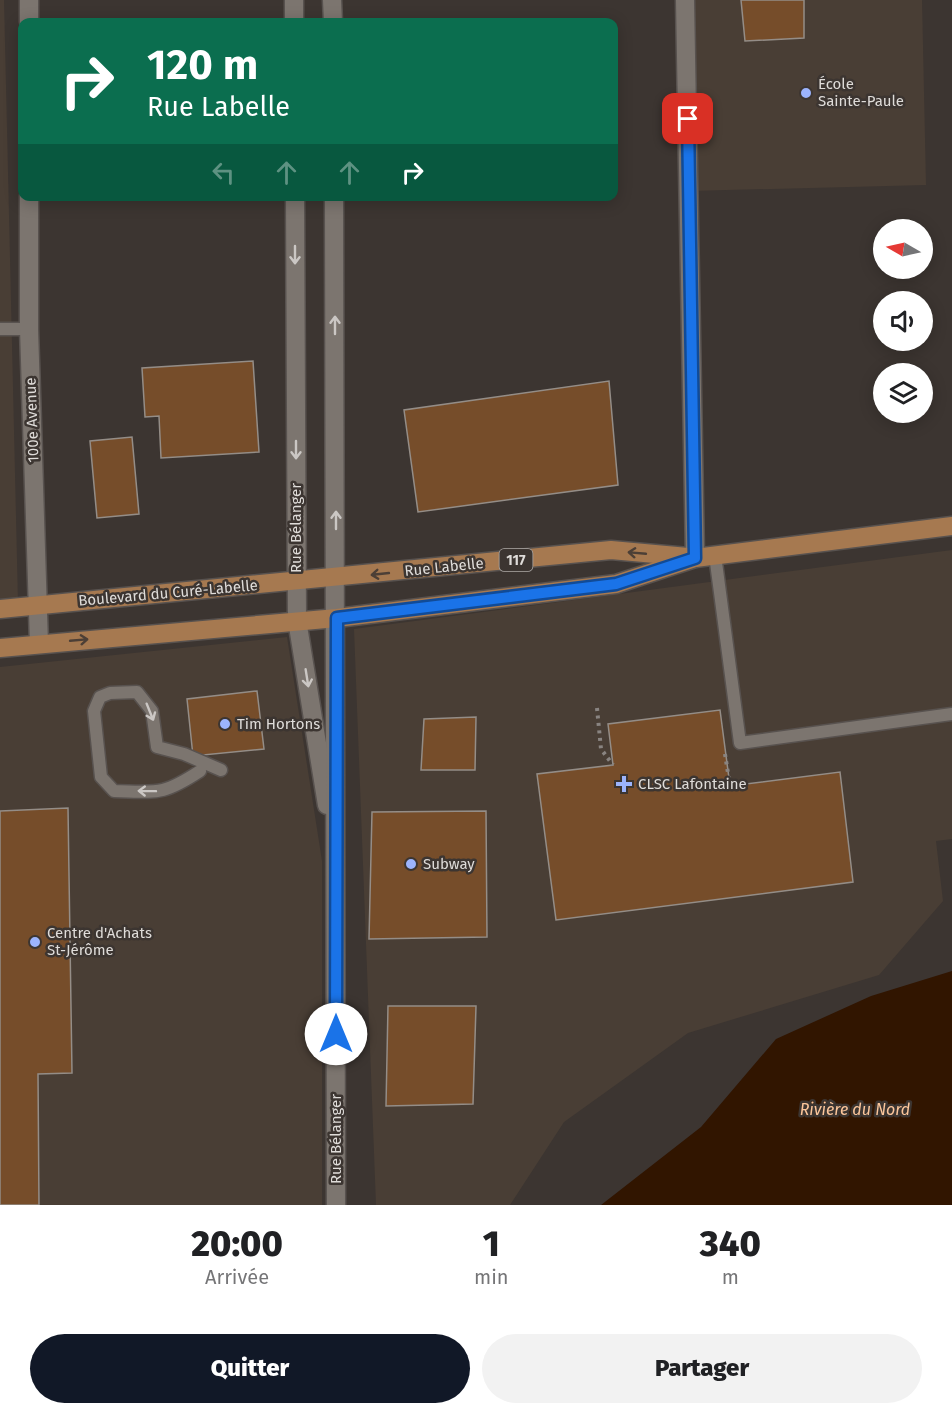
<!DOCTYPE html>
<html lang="fr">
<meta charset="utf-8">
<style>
body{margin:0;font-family:"Fira Sans",sans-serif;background:#f2f2f2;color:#202124;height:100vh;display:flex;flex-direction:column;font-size:22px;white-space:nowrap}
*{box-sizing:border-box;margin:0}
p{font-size:20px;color:#757577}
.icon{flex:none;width:33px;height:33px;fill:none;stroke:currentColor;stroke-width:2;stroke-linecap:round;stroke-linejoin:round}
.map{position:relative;height:1205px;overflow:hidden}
.details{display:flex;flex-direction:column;background:#fff;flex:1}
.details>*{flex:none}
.top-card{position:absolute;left:18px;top:18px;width:600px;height:183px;border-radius:12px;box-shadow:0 3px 15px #0003;background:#0b6e4f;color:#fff;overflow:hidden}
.needle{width:39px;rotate:279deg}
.buttons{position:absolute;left:873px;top:219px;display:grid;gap:12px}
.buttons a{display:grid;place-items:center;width:60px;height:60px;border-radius:50%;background:#fff;box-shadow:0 3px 15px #0003;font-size:30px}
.pin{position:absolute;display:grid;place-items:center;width:51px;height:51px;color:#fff;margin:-26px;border-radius:12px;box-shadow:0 3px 9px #0006}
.me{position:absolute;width:66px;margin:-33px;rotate:0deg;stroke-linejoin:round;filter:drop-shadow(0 0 4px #0008)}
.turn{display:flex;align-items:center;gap:21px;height:126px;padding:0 30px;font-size:27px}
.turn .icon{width:78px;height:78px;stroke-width:2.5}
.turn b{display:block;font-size:42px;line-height:51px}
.lanes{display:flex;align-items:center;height:57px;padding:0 30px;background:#0003;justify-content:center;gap:30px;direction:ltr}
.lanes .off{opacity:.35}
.eta{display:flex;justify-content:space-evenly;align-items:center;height:102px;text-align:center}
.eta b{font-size:36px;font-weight:800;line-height:42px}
.action{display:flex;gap:12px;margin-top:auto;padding:12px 30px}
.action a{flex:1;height:69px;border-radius:36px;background:#111827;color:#fff;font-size:24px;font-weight:800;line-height:69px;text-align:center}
.action a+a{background:#f2f2f2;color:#202124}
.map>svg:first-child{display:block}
</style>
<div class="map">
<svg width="952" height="1205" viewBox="0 0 952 1205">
<rect width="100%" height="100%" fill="#3c3531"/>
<g fill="#493e35">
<path d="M0,0H4L18,603L0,605Z"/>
<path d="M685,0H922L926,185L689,191Z"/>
<path d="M952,550V839L936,841L943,901L879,975L688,1033L564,1122L510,1205H376L354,629Z"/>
<path d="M287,637L322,861V1205H0V667Z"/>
</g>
<path fill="#311500" d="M952,971V1205H601L701,1127L776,1039L871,996Z"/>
<g fill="#764d2a" stroke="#948d87" stroke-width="1.5">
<path d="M741,0H804V38L745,41Z"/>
<path d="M253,361L259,452L161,458L159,416L145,417L142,368Z"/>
<path d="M609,381L618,485L418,512L404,410Z"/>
<path d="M132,437L139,514L97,518L90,441Z"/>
<path d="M257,691L264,749L193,756L187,699Z"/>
<path d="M720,710L730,786L840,772L853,882L556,920L537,774L613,765L608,724Z"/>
<path d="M476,717L475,770H421L424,719Z"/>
<path d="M68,808L72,1073L38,1074L39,1205H0V811Z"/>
<path d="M486,811L487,937L369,939L372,812Z"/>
<path d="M388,1006H476L473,1104L386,1106Z"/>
</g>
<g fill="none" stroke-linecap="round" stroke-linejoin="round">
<g stroke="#58524f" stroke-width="15">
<g id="service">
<path d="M0,329H29"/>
<path d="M715,555L740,743L952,714"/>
<path d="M200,771C162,796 157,792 114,791L101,777L94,711L100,697L110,693L137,692L152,711L157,747L184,754L221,770"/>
</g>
</g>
<g stroke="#58524f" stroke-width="21">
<g id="minor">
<path d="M685,0L695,558"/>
<path d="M29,22V0"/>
<path d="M29,196V329L39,644"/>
</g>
</g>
<g stroke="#58524f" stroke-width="21">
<g id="tertiary">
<path d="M294,0V22"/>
<path d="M332,0L333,22"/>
<path d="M295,196L297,620L327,805"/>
<path d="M334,196L336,1205"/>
</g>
</g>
<g stroke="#58524f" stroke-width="21">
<g id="primary">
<path d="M0,609L611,550L688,557"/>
<path d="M0,648L337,618L616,584L695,558L952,526"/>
</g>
</g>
<g stroke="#898481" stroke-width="4" stroke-dasharray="3 4.5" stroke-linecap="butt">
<path d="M597,708L601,749L613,765"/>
<path d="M725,754L730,786"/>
</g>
<use href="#service" stroke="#7c756f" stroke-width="12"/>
<use href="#minor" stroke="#7c756f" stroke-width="18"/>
<use href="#tertiary" stroke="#7c756f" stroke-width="18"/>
<use href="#primary" stroke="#a67950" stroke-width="18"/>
</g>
<defs><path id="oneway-shaft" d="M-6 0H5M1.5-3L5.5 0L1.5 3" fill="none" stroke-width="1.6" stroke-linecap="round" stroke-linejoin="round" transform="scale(1.5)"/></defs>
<g stroke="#cbc7c4">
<use href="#oneway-shaft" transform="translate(295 255) rotate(90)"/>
<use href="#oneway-shaft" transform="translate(335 325) rotate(-90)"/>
<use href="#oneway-shaft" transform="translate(296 450) rotate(90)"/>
<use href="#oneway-shaft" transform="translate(336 520) rotate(-90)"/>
<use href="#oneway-shaft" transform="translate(307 678) rotate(81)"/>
<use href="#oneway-shaft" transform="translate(150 712) rotate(68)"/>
<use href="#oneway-shaft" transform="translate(147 791) rotate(-179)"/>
</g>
<g stroke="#4c3f36">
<use href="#oneway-shaft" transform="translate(637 553) rotate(-175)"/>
<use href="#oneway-shaft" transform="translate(380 574) rotate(174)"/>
<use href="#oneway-shaft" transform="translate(79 640) rotate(-5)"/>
</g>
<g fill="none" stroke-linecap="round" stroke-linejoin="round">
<g stroke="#114b97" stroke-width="15">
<path id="route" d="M336,1034L337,618L616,584L695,558L688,119"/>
</g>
<use href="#route" stroke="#1a73e8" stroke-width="10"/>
</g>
<g fill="#9cb4fd" stroke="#3c3531" stroke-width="2">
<circle cx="806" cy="93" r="6"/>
<circle cx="225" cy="724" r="6"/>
<path d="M621 775h6v6h6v6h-6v6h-6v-6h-6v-6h6z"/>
<circle cx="411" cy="864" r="6"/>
<circle cx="35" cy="942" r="6"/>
</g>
<g text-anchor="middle" stroke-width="5" stroke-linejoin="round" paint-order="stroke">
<rect fill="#3c3531" stroke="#aeaaa7" stroke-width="1.5" x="499.5" y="549" width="33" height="22" rx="4.5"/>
<g font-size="14" font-weight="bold" fill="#dfdcd9">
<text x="516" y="565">117</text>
</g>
<g font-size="15" fill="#dfdcd9" stroke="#3c3531" text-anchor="start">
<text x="818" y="89">École<tspan x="818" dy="17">Sainte-Paule</tspan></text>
<text x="237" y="729">Tim Hortons</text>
<text x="638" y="789">CLSC Lafontaine</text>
<text x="423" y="869">Subway</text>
<text x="47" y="938">Centre d'Achats<tspan x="47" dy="17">St-Jérôme</tspan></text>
</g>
<g font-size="15" fill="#dfdcd9" stroke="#3c3531">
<text transform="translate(32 420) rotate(-92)" y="5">100e Avenue</text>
<text transform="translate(296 528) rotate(-90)" y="5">Rue Bélanger</text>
<text transform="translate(444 567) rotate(-6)" y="5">Rue Labelle</text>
<text transform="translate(168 593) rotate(-5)" y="5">Boulevard du Curé-Labelle</text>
<text transform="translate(336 1139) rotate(-90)" y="5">Rue Bélanger</text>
</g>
<g font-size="16" font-style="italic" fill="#fcc69b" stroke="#3c3531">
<text x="855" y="1115">Rivière du Nord</text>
</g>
</g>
</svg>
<div class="buttons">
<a><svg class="needle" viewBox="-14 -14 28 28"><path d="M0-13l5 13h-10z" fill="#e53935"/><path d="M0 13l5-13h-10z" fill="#757577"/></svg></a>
<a><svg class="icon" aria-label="sound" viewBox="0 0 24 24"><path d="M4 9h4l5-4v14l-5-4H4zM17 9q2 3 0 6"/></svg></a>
<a><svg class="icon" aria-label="layers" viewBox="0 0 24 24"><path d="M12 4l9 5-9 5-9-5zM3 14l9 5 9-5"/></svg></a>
</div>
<div class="pin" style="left:688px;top:119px;background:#d93025"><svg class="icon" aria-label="arrive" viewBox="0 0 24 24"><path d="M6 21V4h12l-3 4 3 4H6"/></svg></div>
<svg class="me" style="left:336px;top:1034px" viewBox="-20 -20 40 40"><circle r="19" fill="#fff"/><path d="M0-13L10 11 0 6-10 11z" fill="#1a73e8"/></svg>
<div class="top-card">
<div class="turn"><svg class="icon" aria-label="right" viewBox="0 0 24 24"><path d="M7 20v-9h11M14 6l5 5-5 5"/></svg><div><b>120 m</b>Rue Labelle</div></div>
<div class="lanes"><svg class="icon off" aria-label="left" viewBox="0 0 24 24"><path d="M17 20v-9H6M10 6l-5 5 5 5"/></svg><svg class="icon off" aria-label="ahead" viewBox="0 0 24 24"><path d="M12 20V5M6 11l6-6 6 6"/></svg><svg class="icon off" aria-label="ahead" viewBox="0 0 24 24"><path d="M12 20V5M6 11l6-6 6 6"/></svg><svg class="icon" aria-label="right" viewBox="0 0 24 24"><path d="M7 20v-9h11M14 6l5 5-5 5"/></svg></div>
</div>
</div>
<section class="details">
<div class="eta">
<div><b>20:00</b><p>Arrivée</p></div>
<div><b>1</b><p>min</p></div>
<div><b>340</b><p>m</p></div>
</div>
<div class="action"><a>Quitter</a><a>Partager</a></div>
</section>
